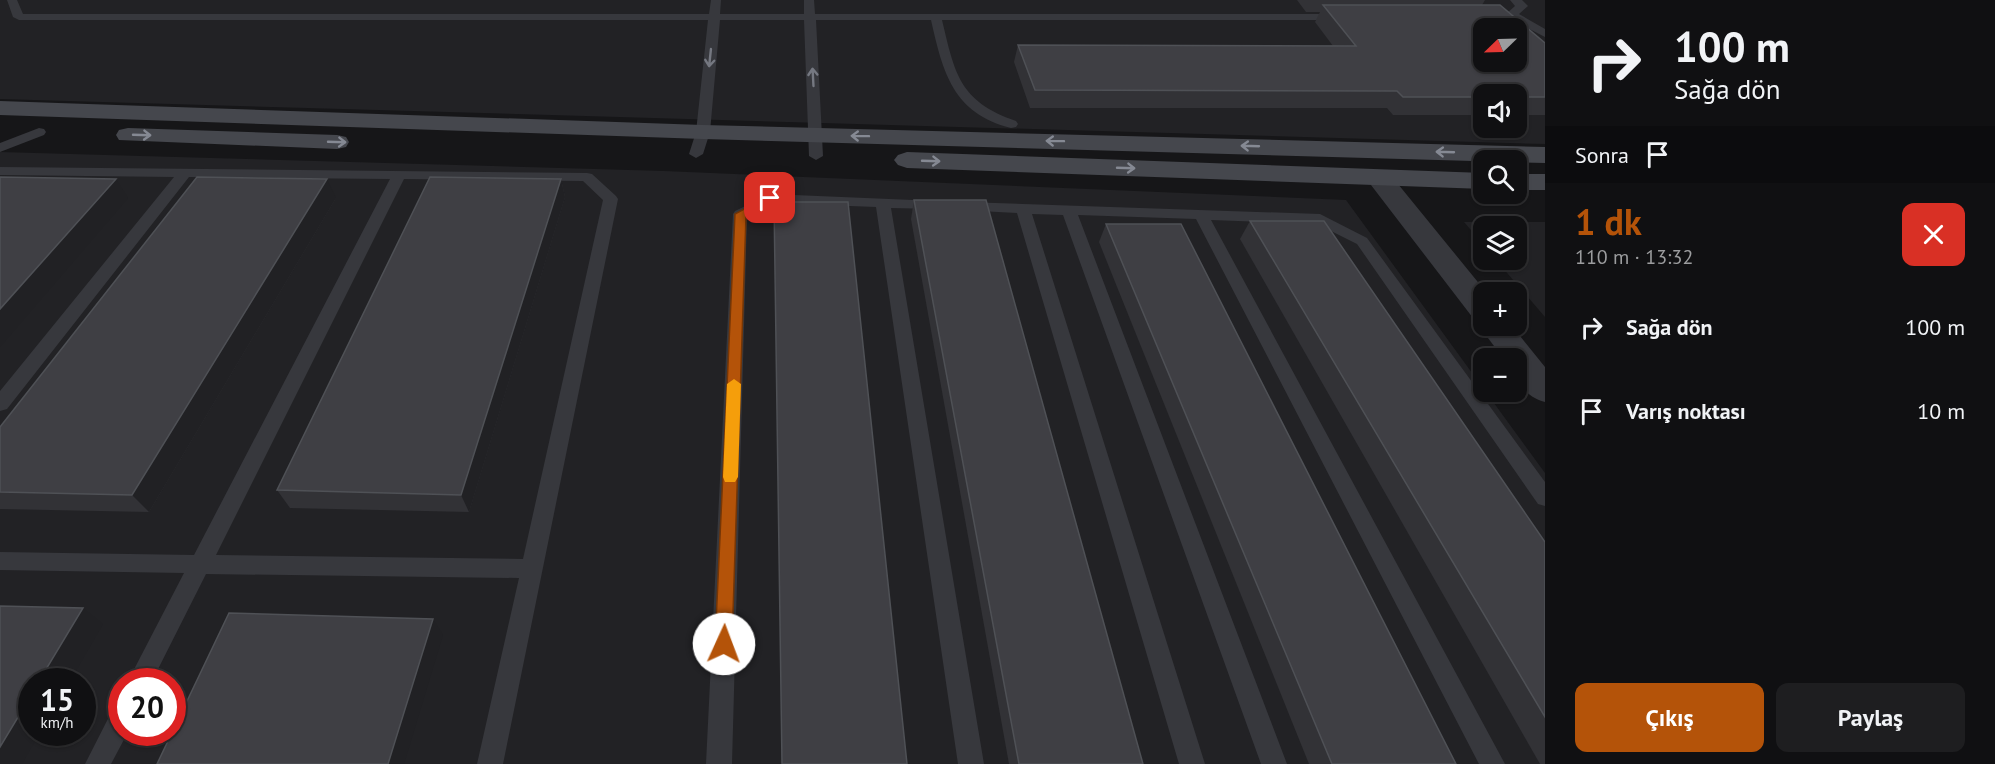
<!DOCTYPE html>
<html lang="tr">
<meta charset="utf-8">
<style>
body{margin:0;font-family:"PT Sans",sans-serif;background:#1e1e20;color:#f1f3f6;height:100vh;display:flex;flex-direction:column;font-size:22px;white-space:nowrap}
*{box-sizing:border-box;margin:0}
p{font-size:20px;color:#9c9d9f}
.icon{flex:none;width:33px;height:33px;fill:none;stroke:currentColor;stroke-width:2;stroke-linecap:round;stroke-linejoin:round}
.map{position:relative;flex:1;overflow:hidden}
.sheet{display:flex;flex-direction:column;background:#101012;width:450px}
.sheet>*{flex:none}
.guide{background:#101012;color:#f1f3f6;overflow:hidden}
.needle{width:39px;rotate:247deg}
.tools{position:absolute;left:1473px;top:18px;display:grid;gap:12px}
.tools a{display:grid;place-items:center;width:54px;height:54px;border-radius:12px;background:#101012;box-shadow:0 2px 4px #0004,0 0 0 2px #303032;font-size:30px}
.speed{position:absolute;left:18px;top:668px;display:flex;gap:12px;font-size:30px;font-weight:700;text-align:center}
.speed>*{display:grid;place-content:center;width:78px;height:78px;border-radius:50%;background:#101012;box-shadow:0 2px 4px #0004,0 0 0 2px #303032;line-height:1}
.speed small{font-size:15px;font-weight:400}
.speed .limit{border:9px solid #d22;background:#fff;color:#111}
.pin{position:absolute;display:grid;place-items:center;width:51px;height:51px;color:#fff;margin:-26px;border-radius:12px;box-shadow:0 3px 9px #0006}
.me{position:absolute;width:66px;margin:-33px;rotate:2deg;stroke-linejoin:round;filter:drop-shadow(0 0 4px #0008)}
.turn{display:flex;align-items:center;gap:21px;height:126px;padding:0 30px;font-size:27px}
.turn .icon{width:78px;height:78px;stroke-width:2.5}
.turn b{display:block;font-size:42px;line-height:51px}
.then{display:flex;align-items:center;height:57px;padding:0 30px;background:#0003;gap:12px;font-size:22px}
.round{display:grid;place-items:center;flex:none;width:63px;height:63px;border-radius:12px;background:#1e1e20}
.head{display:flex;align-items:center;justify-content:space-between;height:102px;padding:0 30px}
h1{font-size:36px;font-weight:700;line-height:45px;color:#b45309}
.button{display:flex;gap:12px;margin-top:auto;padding:12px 30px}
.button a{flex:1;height:69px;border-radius:12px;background:#b45309;color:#fff;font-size:24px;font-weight:700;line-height:69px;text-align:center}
.button a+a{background:#1e1e20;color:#f1f3f6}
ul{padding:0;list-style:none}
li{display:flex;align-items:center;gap:18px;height:84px;padding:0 30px}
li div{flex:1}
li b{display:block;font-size:22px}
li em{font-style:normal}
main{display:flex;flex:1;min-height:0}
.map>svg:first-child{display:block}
</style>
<main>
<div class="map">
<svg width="1545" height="764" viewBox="0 0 1545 764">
<rect width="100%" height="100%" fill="#161618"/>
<g fill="#222225" fill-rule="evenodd">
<path d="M0,0H1545V144L0,99ZM1484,28H1516V62H1484ZM1484,94H1516V128H1484Z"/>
<path d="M0,152L664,171L1346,200L1545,473V764H0ZM32,681H82V732H32ZM122,681H172V732H122Z"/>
<path d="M1464,222H1545V317L1496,260H1516V226H1484L1483,244Z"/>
</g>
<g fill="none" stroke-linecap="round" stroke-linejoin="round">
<g fill="#37383d" fill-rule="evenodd">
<path d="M7,0H17L23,14H709L711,0H721L720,14H804V0H814L815,14H1342L1348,17L1342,20H942C955,74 959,101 1016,121L1018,124L1016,127L1011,128C953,113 943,73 931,20H816L823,156L816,160L809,156L804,20H720L710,132L703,154L696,158L689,154L696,132L708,20H19L13,17Z"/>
<path d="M1510,0H1522L1528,6L1519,14L1545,29V37L1512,20L1485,19V15L1506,14L1515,6Z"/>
<path d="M39,128L44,129L46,132L44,135L0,152V143Z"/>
<path d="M0,167L587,173L592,174L616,196L618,199L503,764H477L519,578L206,574L152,681H128L184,573L0,570V552L194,555L390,179L189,177L7,409L0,411V391L174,177L0,175ZM404,179L583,181L603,200L523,559L216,555Z"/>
<path d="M770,194L937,201L944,205L937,209L891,208L984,764H958L876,207L773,203L747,216L732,764H706L733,214L735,211Z"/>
<path d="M965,202L1320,214L1367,238L1545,482V506L1538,504L1357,244L1317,224L1211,220L1505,764H1479L1196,219L1078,215L1287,764H1261L1063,215L1032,214L1205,764H1179L1017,213L960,210L958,207Z"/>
<path d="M122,706V732H128L111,764H85L113,709Z"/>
</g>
<path fill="#37383d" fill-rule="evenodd" d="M1380,171L1389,173L1486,292H1484V326H1512L1545,367V402C1523,396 1516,380 1516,358H1503L1479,326L1482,321L1473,318L1371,185L1367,179L1371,173Z"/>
<g fill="#45474d" fill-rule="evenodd">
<path d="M0,101L703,125L1545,147V163L703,139L0,115Z"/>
<path d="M128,128L337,135L346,137L349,142L346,147L337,149L119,140L116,135L119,130Z"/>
<path d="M907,152L1484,173V189L907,168L898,165L894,160L898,155Z"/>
<rect x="1516" y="174" width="29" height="16"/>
</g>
</g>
<g fill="#323236">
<path d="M1297,0H1485L1482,5L1545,43V115H1516V94H1484V115H1393L1387,108H1030L1014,62L1018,45L1333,46L1315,22L1320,12H1306Z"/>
<path d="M561,179L565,197L469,512L290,508L277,490Z"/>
<path d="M336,198L149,512L0,509V427Z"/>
<path d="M914,200L1143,764H1009L911,219Z"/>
<path d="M1250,221L1545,542V764H1540L1240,239Z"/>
<path d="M1106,224L1456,764H1309L1099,242Z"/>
</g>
<g fill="#212124">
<path d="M116,179L128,198L0,347V309Z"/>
<path d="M327,179L336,198L149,512L132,495Z"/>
<path d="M561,179L565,197L469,512L461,495Z"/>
<path d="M83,608L103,624L70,681H39Z"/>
<path d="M433,619L443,635L404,764H388Z"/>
<path d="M32,694V732H40L22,764H0V747Z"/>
</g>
<g fill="#3f3f44" stroke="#4f5156" stroke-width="1.5" fill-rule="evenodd">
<path d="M1323,5H1500L1545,43V97H1516V94H1484V97H1403L1397,91L1035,90L1018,45L1356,46ZM1484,28H1516V62H1484Z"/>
<path d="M0,177L116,179L0,309Z"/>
<path d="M197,177L327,179L132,495L0,492V427Z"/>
<path d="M430,177L561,179L461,495L277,490Z"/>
<path d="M914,200H986L1143,764H1019Z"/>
<path d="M774,202H848L907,764H782Z"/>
<path d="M1250,221H1324L1545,542V717Z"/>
<path d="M1106,224H1181L1456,764H1332Z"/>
<path d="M0,606L83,608L39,681H32V694L0,747Z"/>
<path d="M229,613L433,619L388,764H157Z"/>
</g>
<defs><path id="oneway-shaft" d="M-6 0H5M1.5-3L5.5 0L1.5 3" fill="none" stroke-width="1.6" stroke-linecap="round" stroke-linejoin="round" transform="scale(1.5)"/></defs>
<g stroke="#757881">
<use href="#oneway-shaft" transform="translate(710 58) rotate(96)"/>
<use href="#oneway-shaft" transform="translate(813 77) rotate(-93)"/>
</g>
<g stroke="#858993">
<use href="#oneway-shaft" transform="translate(142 135) rotate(2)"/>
<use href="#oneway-shaft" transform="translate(860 136) rotate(-179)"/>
<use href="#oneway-shaft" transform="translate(1055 141) rotate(-179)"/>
<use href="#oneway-shaft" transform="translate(337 142) rotate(2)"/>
<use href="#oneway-shaft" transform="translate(1250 146) rotate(-178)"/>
<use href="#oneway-shaft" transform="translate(1445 152) rotate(-178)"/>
<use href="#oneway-shaft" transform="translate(931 161) rotate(2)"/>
<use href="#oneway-shaft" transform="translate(1126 168) rotate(2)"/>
</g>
<path fill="#b45309" stroke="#753606" stroke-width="1.5" d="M770,195L775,198L774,201L746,216L732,644L730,650L724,653L717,650L715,644L735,214Z"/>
<path fill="#f59e0b" d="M734,379L741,384L738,477L735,482H725L723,477L727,384Z"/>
</svg>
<div class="tools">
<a><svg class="needle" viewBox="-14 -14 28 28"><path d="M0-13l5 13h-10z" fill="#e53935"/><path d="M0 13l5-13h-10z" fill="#9c9d9f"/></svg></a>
<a><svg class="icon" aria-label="sound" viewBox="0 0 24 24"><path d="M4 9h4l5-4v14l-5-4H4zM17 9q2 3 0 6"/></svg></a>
<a><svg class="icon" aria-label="search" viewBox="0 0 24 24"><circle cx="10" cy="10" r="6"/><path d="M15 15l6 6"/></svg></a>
<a><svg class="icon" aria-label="layers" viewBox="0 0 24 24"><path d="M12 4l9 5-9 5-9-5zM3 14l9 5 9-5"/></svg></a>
<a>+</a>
<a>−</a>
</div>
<div class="speed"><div>15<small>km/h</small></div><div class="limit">20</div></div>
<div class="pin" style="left:770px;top:198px;background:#d93025"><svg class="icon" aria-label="arrive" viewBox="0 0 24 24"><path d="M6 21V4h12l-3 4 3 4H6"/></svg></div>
<svg class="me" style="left:724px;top:644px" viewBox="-20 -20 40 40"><circle r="19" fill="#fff"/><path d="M0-13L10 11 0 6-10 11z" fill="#b45309"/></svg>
</div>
<section class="sheet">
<div class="guide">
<div class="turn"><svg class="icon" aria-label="right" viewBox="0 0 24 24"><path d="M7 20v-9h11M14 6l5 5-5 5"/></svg><div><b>100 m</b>Sağa dön</div></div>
<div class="then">Sonra<svg class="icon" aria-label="arrive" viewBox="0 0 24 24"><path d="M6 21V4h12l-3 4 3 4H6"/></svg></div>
</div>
<div class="head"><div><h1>1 dk</h1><p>110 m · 13:32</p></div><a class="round" style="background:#d93025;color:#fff"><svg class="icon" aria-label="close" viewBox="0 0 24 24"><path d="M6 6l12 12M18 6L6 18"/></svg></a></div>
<ul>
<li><svg class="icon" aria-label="right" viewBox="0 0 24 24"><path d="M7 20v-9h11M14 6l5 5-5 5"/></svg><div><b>Sağa dön</b></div><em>100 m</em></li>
<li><svg class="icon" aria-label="arrive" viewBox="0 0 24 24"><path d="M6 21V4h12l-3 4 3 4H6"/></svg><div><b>Varış noktası</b></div><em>10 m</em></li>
</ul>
<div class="button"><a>Çıkış</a><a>Paylaş</a></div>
</section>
</main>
